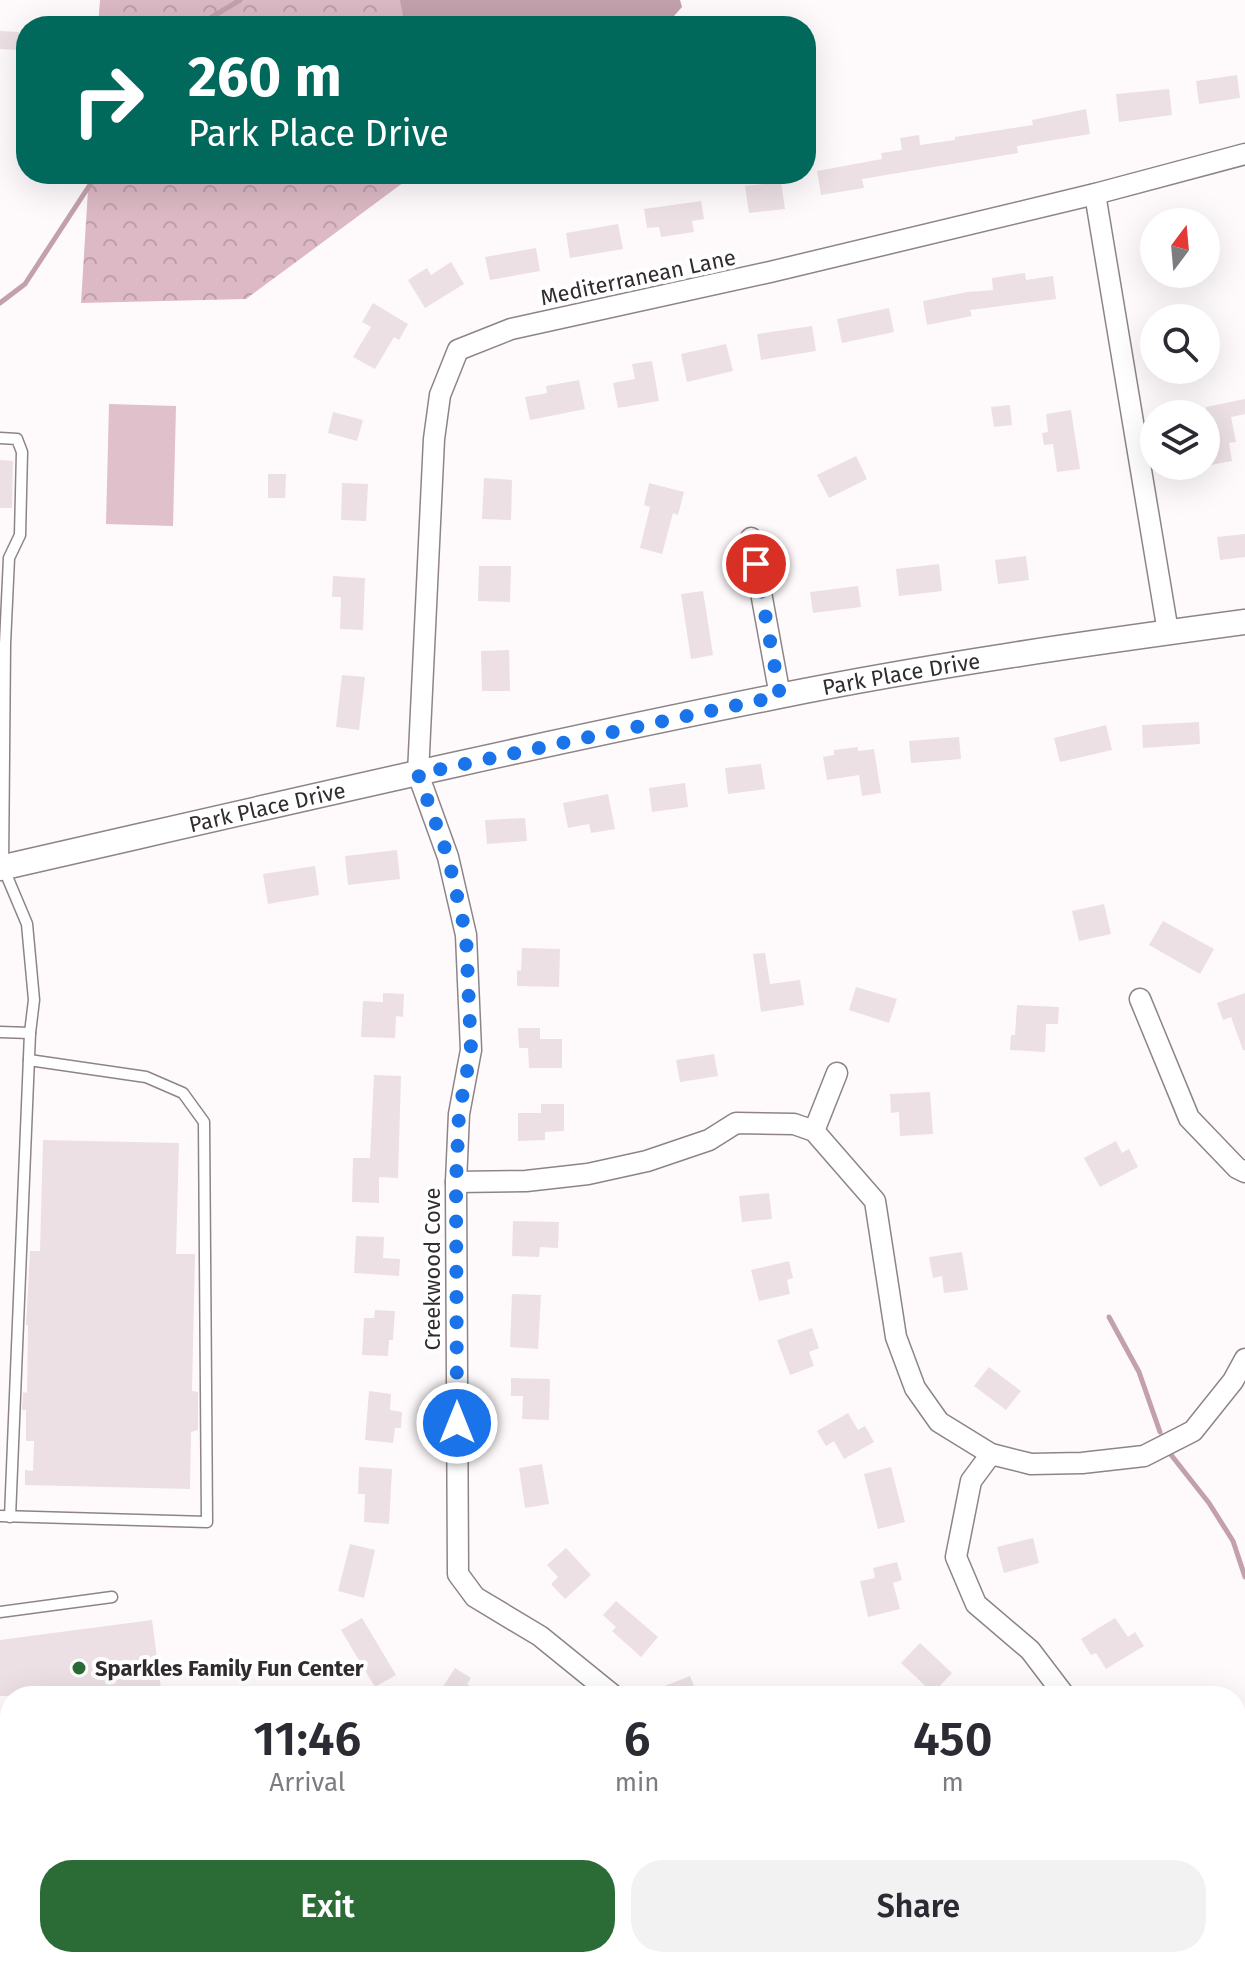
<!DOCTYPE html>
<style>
body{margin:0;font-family:"Fira Sans",sans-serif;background:#f2f2f3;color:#2b2b33;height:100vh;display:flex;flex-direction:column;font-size:30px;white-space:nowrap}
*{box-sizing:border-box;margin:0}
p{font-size:26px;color:#7c7c81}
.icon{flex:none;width:44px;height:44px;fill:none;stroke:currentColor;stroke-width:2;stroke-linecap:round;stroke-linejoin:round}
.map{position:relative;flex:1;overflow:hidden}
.drawer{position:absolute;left:0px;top:1686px;width:1246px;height:282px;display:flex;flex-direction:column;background:#fff;border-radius:32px 32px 0 0;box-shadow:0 8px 32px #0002}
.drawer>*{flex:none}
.hud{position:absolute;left:16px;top:16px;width:800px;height:168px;border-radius:32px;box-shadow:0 8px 32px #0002;background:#00695c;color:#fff;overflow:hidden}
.needle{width:52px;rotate:16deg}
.buttons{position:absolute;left:1140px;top:208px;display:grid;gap:16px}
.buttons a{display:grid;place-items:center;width:80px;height:80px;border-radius:50%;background:#fff;box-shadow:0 8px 32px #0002;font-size:40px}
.pin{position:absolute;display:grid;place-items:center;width:68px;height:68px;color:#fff;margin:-34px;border:4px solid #fff;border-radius:50%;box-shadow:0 2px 8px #0007}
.me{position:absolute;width:88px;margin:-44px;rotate:0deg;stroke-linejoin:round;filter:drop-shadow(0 0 6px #0008)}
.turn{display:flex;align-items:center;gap:28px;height:168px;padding:0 40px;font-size:36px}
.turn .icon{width:104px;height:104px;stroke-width:2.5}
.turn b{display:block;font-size:56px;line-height:68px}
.eta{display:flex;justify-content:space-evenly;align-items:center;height:136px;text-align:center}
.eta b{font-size:48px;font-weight:600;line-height:56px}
.primary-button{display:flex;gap:16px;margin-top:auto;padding:16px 40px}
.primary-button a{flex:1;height:92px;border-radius:32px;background:#2b6c36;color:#fff;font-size:32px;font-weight:600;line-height:92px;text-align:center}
.primary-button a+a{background:#f2f2f3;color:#2b2b33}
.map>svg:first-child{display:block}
</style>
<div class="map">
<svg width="1245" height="1967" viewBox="0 0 1245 1967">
<defs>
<pattern id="forest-crowns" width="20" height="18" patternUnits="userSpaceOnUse" patternTransform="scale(2)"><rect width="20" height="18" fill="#dcb9c4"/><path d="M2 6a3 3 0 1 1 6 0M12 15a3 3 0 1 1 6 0" fill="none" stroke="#bd9fa9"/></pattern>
</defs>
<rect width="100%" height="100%" fill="#fefafb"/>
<g fill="url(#forest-crowns)">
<path d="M100,0H407L411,26H98Z"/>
<path d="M89,174H415L246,299L81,303Z"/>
</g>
<path fill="#e0c0ca" d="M109,404L176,406L173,526L106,524Z"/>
<path fill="#c3a1ac" d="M400,0H680L682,7L674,16L657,26H405Z"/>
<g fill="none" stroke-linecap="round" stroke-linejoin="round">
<g stroke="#c3a1ac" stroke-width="5">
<path d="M197,26L240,0"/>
<path d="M0,303L25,284L97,174"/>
<path d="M1109,1317L1139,1372L1160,1432"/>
<path d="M1168,1451L1209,1503L1233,1541L1245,1577"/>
</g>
</g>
<g fill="#ece0e4">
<path d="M0,31L19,32L18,50L0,49Z"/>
<path d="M1237,75L1240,98L1199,104L1196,81Z"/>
<path d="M1169,89L1172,115L1119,122L1116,94Z"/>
<path d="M1086,109L1090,134L1017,146L1018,153L862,179L864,188L821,195L817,171L882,159L881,153L902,150L900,138L919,135L920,145L955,140V137L1033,125L1032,120Z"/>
<path d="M781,182L785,209L749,213L745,186Z"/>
<path d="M701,201L704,219L692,221L694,232L661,237L659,227L647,228L644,209Z"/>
<path d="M618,224L623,249L570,258L566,233Z"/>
<path d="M536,248L540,271L490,280L485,257Z"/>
<path d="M451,262L464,284L425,308L408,280L427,268L431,275Z"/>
<path d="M1025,273L1026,280L1053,276L1056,299L970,310L972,316L927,325L923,301L967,292L993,290L992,278Z"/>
<path d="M373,303L408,324L399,340L394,337L375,369L353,357L371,327L362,322Z"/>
<path d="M889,308L894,332L842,343L837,319Z"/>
<path d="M812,326L816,351L761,360L757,334Z"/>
<path d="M726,344L733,371L687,382L681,354Z"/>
<path d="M652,361L659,401L618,408L613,383L635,379L632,364Z"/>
<path d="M579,380L585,409L530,420L525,397L547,393L546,386Z"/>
<path d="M1245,399V414L1231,417L1236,442L1229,443L1232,461L1206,466V407Z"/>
<path d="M1010,405L1012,425L994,427L991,407Z"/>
<path d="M1071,410L1080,469L1057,472L1053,444L1044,445L1042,433L1048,432L1046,414Z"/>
<path d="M333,412L363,420L357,441L328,433Z"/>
<path d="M856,456L867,479L829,498L817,475Z"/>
<path d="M0,460L13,461L12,508H0Z"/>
<path d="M268,474H286L285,498H268Z"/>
<path d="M484,478L512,480L511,520L482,519Z"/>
<path d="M342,483L368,484L366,521L341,520Z"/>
<path d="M649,483L684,492L678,515L673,513L662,554L640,548L650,507L644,505Z"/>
<path d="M1245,534V557L1220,560L1217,537Z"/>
<path d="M1026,556L1029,580L998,584L995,560Z"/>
<path d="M939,564L942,591L899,596L896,569Z"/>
<path d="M479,566H511L510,602L478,601Z"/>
<path d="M333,576L365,578L363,630L340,629L341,597H332Z"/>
<path d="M858,586L861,607L813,613L810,592Z"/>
<path d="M703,591L713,655L691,659L681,594Z"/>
<path d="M509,650L510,691H482L481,651Z"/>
<path d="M342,675L365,677L359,730L336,727Z"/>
<path d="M1199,722L1200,744L1143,748L1142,725Z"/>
<path d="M1106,725L1112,750L1060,762L1054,738Z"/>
<path d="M959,737L961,759L911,763L909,741Z"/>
<path d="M858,747V751L874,749L881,793L862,796L859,775L827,780L823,757L834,755V750Z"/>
<path d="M761,764L765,789L728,794L725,768Z"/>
<path d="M685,783L688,807L652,812L649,788Z"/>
<path d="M608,794L615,829L591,833L589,824L568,828L563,803Z"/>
<path d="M525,818L527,841L487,844L485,820Z"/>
<path d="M397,850L400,879L348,885L345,856Z"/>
<path d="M315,866L319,895L268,904L263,874Z"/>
<path d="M1104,904L1111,934L1079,941L1072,911Z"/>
<path d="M1163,921L1214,949L1200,974L1149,945Z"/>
<path d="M522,948L560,949L559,987L517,986V970L521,971Z"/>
<path d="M765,953L770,984L800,980L804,1005L761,1012L753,954Z"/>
<path d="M856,987L897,999L889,1023L849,1010Z"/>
<path d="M383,993L404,994L403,1017L396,1016L395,1038L361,1037L363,1001L383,1002Z"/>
<path d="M1245,993V1050H1243L1231,1017L1223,1020L1217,1003Z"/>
<path d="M1017,1005L1059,1007L1058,1024H1046L1045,1052L1010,1050L1011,1035H1015Z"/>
<path d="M518,1028H540V1039H562V1068H529L528,1048H519Z"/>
<path d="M714,1054L718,1076L680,1082L676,1060Z"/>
<path d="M374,1075L401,1076L398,1178L379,1177V1203L352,1202L353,1158H370Z"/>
<path d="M930,1092L933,1134L900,1136L899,1112L891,1113L890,1094Z"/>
<path d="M541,1104H564V1131L545,1132V1140L518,1141V1113H541Z"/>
<path d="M43,1140L179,1143L176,1254H195L192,1391L198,1392V1430L191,1432L190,1489L25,1485V1470L33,1471L34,1441H26V1410H22L23,1392L27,1393L28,1325H26L30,1251H40Z"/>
<path d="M1116,1141L1122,1153L1129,1149L1138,1167L1100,1187L1084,1158Z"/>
<path d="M769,1193L772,1219L742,1222L739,1196Z"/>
<path d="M513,1221L559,1222L558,1248L540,1247L539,1257L512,1256Z"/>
<path d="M356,1236L384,1237L383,1258L400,1259L399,1276L354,1273Z"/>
<path d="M962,1252L968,1290L944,1293L942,1276L933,1278L929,1257Z"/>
<path d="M789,1261L793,1278L787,1280L790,1294L759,1301L751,1270Z"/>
<path d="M512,1294L541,1295L538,1349L510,1347Z"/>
<path d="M375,1310L395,1311L393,1340H389L388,1356L362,1355L364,1318H374Z"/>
<path d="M812,1328L819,1348L809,1352L814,1366L790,1375L777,1340Z"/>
<path d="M989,1367L1021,1391L1006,1410L974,1386Z"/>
<path d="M511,1378L550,1379L549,1420L522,1419L523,1396H511Z"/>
<path d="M369,1391L391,1394L390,1410L402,1412L401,1428H395L393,1443L365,1440Z"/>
<path d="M848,1413L858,1430L865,1426L874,1442L844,1459L834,1441L826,1446L817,1431Z"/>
<path d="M542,1464L549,1504L525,1508L519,1468Z"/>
<path d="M359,1467L392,1469L389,1524L364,1522L365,1494H358Z"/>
<path d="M891,1467L905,1522L878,1529L864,1474Z"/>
<path d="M1033,1538L1039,1563L1004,1573L997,1547Z"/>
<path d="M350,1544L375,1550L364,1598L338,1591Z"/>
<path d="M566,1548L591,1575L565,1599L551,1584L558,1577L547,1565Z"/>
<path d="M897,1562L902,1580L893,1583L900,1609L868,1617L860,1581L875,1578L873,1568Z"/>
<path d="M616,1601L658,1637L641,1657L612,1631L616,1627L603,1615Z"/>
<path d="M362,1618L396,1675L375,1687L341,1630Z"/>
<path d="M1115,1618L1128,1637L1135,1632L1144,1646L1106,1669L1096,1653L1091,1655L1081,1639Z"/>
<path d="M152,1620L162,1696H0V1640Z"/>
<path d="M920,1643L952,1673L933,1693L901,1663Z"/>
<path d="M455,1668L471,1678L467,1684L484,1696H437Z"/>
<path d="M690,1676L698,1696H642V1695Z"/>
</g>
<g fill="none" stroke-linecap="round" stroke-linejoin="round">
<g stroke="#8e8487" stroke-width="13">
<g id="service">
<path d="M0,438L17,439L22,452L20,535L9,558L5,644L3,867L27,924L34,1000L30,1033L0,1032"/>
<path d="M0,1516L207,1522L204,1122L183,1093L146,1077L29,1060"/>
<path d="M10,1517L30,1033"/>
<path d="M0,1612L112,1597"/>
</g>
</g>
<g stroke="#8e8487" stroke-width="23">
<g id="minor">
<path d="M1095,194L1168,632"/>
<path d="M751,538L780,696"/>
<path d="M1140,999L1189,1118L1237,1168L1245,1172"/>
<path d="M814,1131L837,1073"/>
<path d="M456,1182L526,1181L588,1174L647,1161L709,1140L736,1123L794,1124L814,1131L875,1201L896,1337L915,1388L939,1422L991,1454L1031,1464L1082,1463L1144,1456L1193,1431L1233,1381L1245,1359"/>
<path d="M991,1454L971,1481L956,1557L976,1604L1030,1650L1065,1696"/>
<path d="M614,1696L540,1636L475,1597L458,1574L456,1182L459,1114L471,1050L466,935L448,857L418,774L434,439L440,395L458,350L511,329L770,272L1095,194L1245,154"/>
<path d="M685,1967L687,1958"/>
<path d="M1094,1967L1099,1958"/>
</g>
</g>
<g stroke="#8e8487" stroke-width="27">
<g id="tertiary">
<path id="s1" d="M0,868C259,809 518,748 779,696C933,665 1089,643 1245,622"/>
</g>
</g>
<use href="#service" stroke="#fff" stroke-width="10"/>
<use href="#minor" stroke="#fff" stroke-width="20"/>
<use href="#tertiary" stroke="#fff" stroke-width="24"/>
</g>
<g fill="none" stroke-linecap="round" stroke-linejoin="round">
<path stroke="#1a73e8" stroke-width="14" stroke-dasharray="0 25.2" d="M457,1423L456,1182L459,1114L471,1050L466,935L448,857L418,774L780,696L756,564"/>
</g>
<circle fill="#2b6c36" stroke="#fff" stroke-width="3" cx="79" cy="1668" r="8"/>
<g text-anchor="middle" stroke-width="8" stroke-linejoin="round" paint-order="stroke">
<g font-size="22" fill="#312d2e" stroke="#fff">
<text transform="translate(638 277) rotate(-12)" y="8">Mediterranean Lane</text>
<text dy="8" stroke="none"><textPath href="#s1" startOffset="922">Park Place Drive</textPath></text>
<text dy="8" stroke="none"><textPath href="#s1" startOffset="274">Park Place Drive</textPath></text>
<text transform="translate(432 1269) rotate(-90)" y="8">Creekwood Cove</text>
</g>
<g font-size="22" font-weight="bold" fill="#312d2e" stroke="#fff" text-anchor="start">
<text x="95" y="1676">Sparkles Family Fun Center</text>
</g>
</g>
</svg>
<div class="buttons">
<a><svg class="needle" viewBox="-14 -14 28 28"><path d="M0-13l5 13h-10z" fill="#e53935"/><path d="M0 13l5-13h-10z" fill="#7c7c81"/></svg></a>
<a><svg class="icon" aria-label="search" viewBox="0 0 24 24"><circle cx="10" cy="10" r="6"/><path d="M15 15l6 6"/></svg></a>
<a><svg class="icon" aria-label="layers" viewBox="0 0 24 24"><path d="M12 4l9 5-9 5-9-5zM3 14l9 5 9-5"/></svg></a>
</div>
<div class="pin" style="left:756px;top:564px;background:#d93025"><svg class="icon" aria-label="arrive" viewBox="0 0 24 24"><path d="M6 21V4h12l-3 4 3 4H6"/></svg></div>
<svg class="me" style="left:457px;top:1423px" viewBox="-20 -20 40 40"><circle r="17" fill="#1a73e8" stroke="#fff" stroke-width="3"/><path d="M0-11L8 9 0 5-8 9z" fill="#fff"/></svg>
<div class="hud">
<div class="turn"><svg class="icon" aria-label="right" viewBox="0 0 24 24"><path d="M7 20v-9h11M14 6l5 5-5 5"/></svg><div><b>260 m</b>Park Place Drive</div></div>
</div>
<section class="drawer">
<div class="eta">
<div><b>11:46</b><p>Arrival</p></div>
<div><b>6</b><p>min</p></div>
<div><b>450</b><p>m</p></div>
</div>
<div class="primary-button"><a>Exit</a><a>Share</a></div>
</section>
</div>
